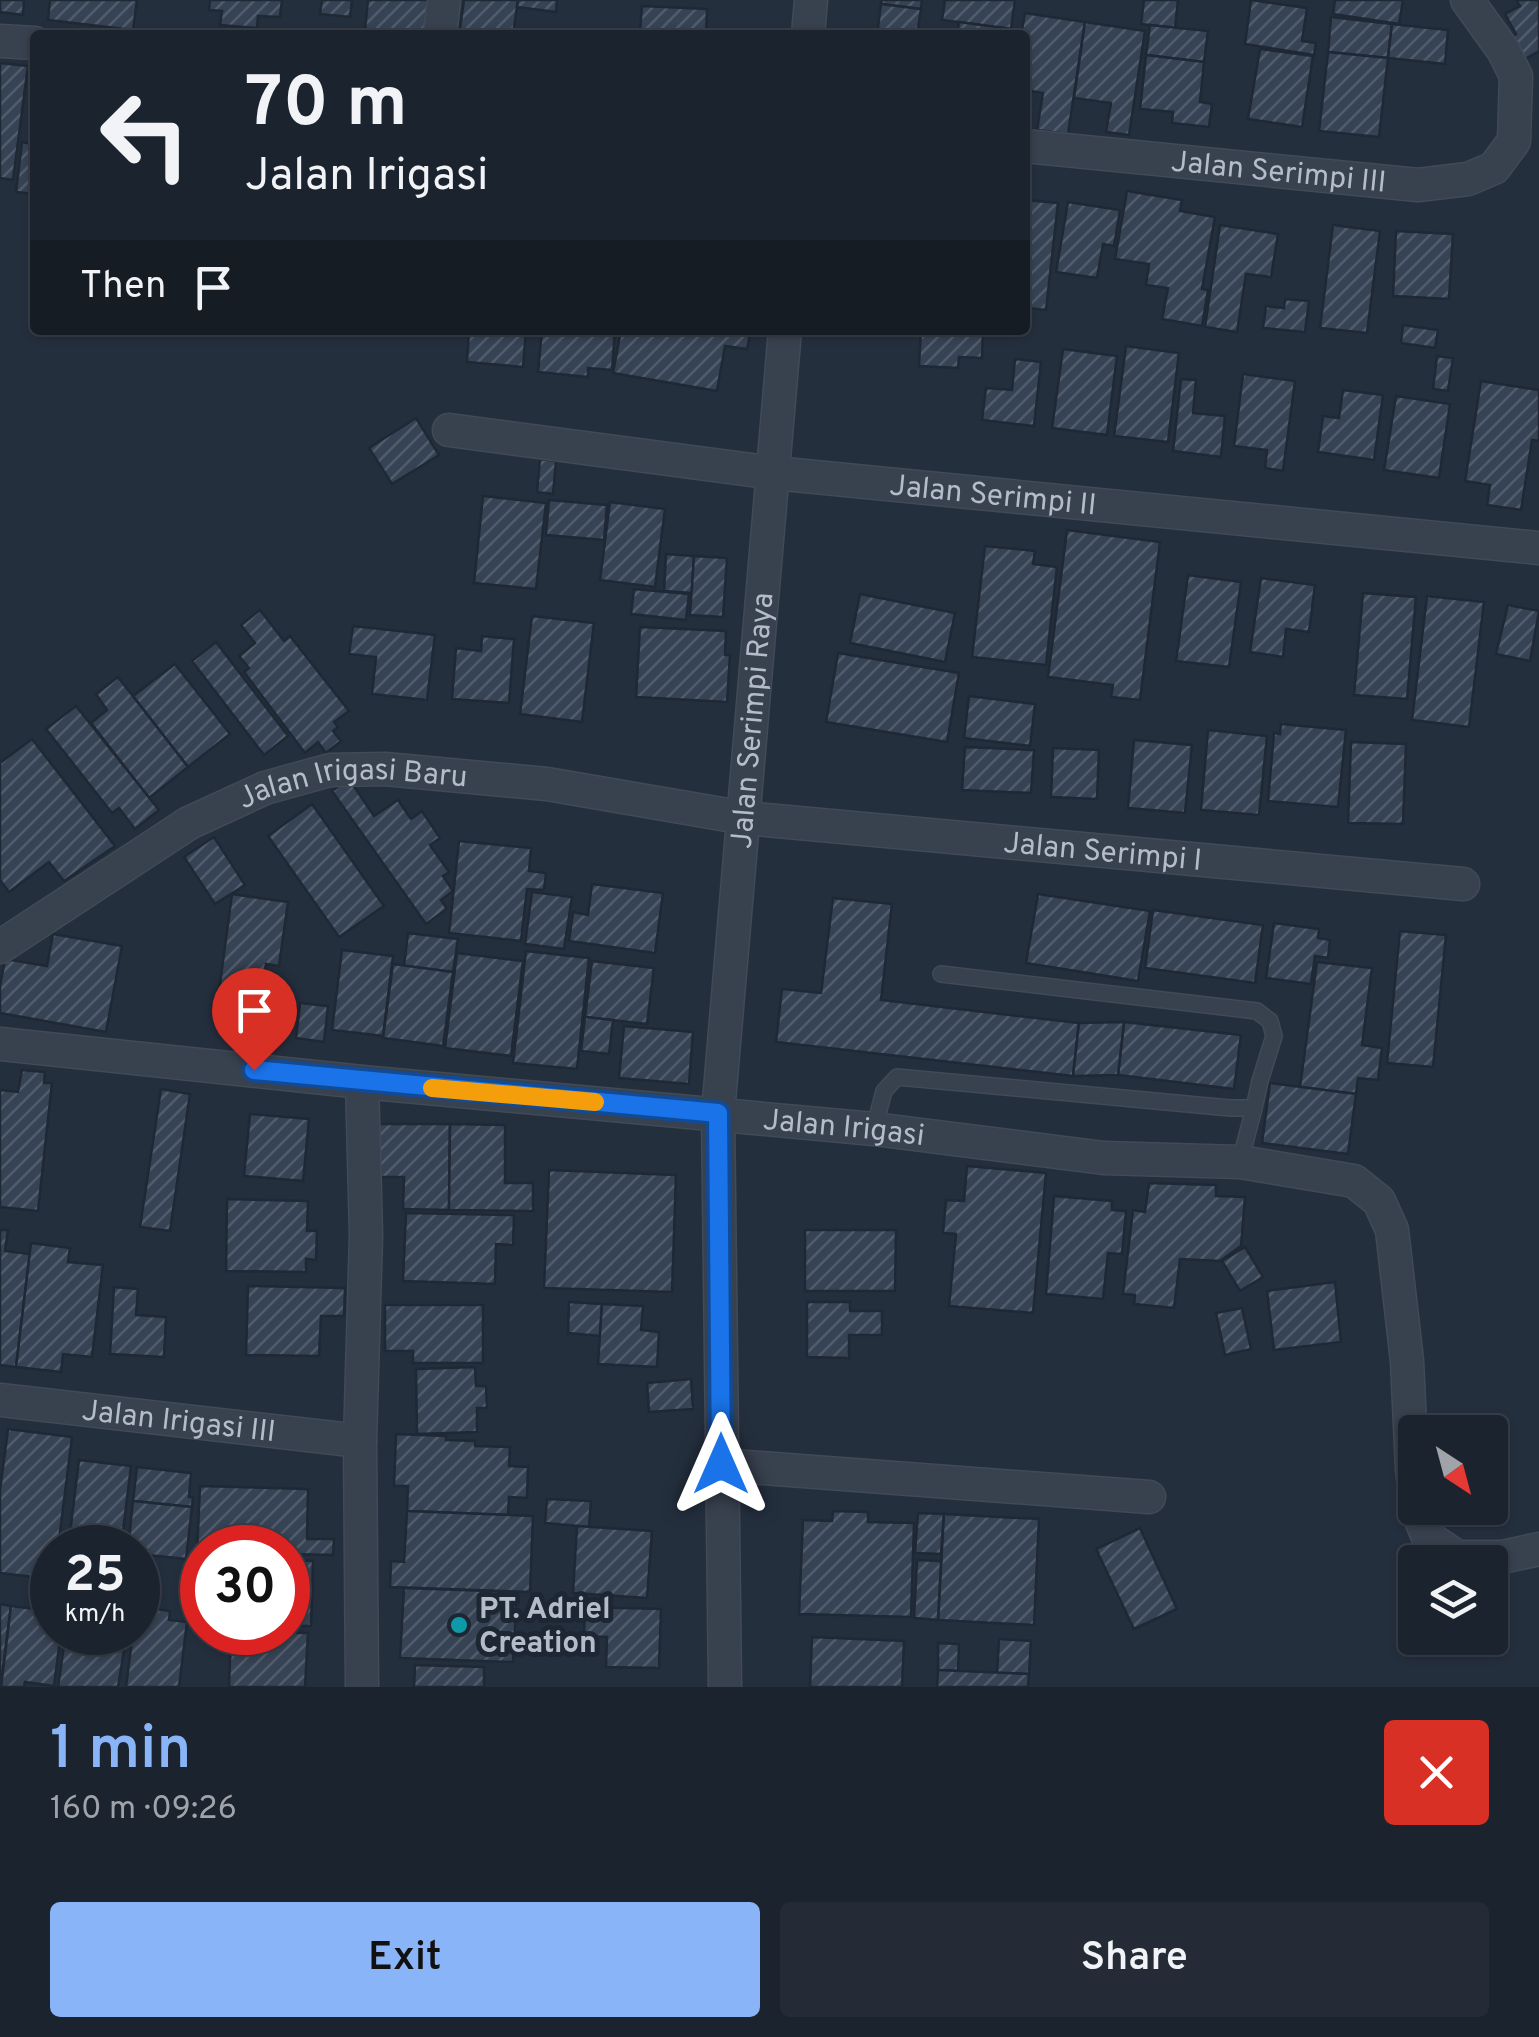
<!DOCTYPE html>
<meta charset="utf-8">
<style>
body{margin:0;font-family:Overpass,sans-serif;background:#242b36;color:#f1f3f6;height:100vh;display:flex;flex-direction:column;font-size:38px;white-space:nowrap}
*{box-sizing:border-box;margin:0}
p{font-size:32px;color:#a0a4aa}
.icon{flex:none;width:55px;height:55px;fill:none;stroke:currentColor;stroke-width:2;stroke-linecap:round;stroke-linejoin:round}
.map{position:relative;height:1687px;overflow:hidden}
.panel{display:flex;flex-direction:column;background:#1b232e;flex:1}
.panel>*{flex:none}
.hud{position:absolute;left:30px;top:30px;width:1000px;height:305px;border-radius:10px;box-shadow:0 2px 8px #0004,0 0 0 2px #39404a;background:#1b232e;color:#f1f3f6;overflow:hidden}
.needle{width:65px;rotate:144deg}
.fabs{position:absolute;left:1398px;top:1415px;display:grid;gap:20px}
.fabs a{display:grid;place-items:center;width:110px;height:110px;border-radius:10px;background:#1b232e;box-shadow:0 2px 8px #0004,0 0 0 2px #39404a;font-size:50px}
.speed{position:absolute;left:30px;top:1525px;display:flex;gap:20px;font-size:50px;font-weight:700;text-align:center}
.speed>*{display:grid;place-content:center;width:130px;height:130px;border-radius:50%;background:#1b232e;box-shadow:0 2px 8px #0004,0 0 0 2px #39404a;line-height:1}
.speed small{font-size:25px;font-weight:400}
.speed .limit{border:15px solid #d22;background:#fff;color:#111}
.pin{position:absolute;display:grid;place-items:center;width:85px;height:85px;color:#fff;margin:-102px -42px;border-radius:50% 50% 50% 0;rotate:-45deg;box-shadow:0 0 10px #0007}
.pin .icon{rotate:45deg}
.me{position:absolute;width:110px;margin:-55px;rotate:0deg;stroke-linejoin:round;filter:drop-shadow(0 0 8px #0008)}
.turn{display:flex;align-items:center;gap:35px;height:210px;padding:0 50px;font-size:45px}
.turn .icon{width:130px;height:130px;stroke-width:2.5}
.turn b{display:block;font-size:70px;line-height:85px}
.then{display:flex;align-items:center;height:95px;padding:0 50px;background:#0003;gap:20px;font-size:38px}
.round{display:grid;place-items:center;flex:none;width:105px;height:105px;border-radius:10px;background:#242b36}
.summary{display:flex;align-items:center;justify-content:space-between;height:170px;padding:0 50px}
h1{font-size:60px;font-weight:600;line-height:75px;color:#8ab4f8}
.action{display:flex;gap:20px;margin-top:auto;padding:20px 50px}
.action a{flex:1;height:115px;border-radius:10px;background:#8ab4f8;color:#111;font-size:40px;font-weight:600;line-height:115px;text-align:center}
.action a+a{background:#242b36;color:#f1f3f6}
.map>svg:first-child{display:block}
</style>
<div class="map">
<svg width="1539" height="1687" viewBox="0 0 1539 1687">
<defs>
<pattern id="building-hatch" width="6" height="6" patternUnits="userSpaceOnUse" patternTransform="scale(2.5)"><rect width="6" height="6" fill="#364354"/><path d="M-1 1l2-2M0 6l6-6M5 7l2-2" fill="none" stroke="#515c6b"/></pattern>
</defs>
<rect width="100%" height="100%" fill="#242f3e"/>
<g fill="url(#building-hatch)" stroke="#1f2835" stroke-width="2.5">
<path d="M0,0H24L23,15L0,12Z"/>
<path d="M50,0H137L133,30L48,20Z"/>
<path d="M210,0H282L280,17L258,16L257,28L220,25L222,11L209,10Z"/>
<path d="M322,0H352L350,17L320,14Z"/>
<path d="M368,0H431L427,35L365,30Z"/>
<path d="M464,0H518L513,35H459Z"/>
<path d="M518,0H557L556,12L517,7Z"/>
<path d="M882,0H922L921,9L881,4Z"/>
<path d="M945,0H1015L1011,29L942,20Z"/>
<path d="M1144,0H1178L1175,28L1141,24Z"/>
<path d="M1251,0L1307,8L1302,41L1316,43L1314,55L1245,44Z"/>
<path d="M1335,0H1403L1399,24L1333,14Z"/>
<path d="M1516,0H1539V51L1515,65L1502,42L1516,34L1505,14L1520,6Z"/>
<path d="M881,4L921,9L917,35H877Z"/>
<path d="M642,6L707,9L706,35H662V33L640,31Z"/>
<path d="M1025,13L1085,22L1068,134L1037,130L1043,93L1025,90V35H1021Z"/>
<path d="M1331,17L1392,24L1388,58L1328,52Z"/>
<path d="M959,22L1011,29L1010,35H957Z"/>
<path d="M1085,22L1145,31L1129,135L1106,132L1111,103L1074,98Z"/>
<path d="M1392,24L1448,30L1445,64L1388,58Z"/>
<path d="M1150,25L1208,31L1204,62L1146,55Z"/>
<path d="M1260,49L1313,56L1302,127L1248,119Z"/>
<path d="M1328,52L1388,58L1379,137L1319,131Z"/>
<path d="M1146,55L1204,62L1200,102L1212,104L1209,127L1172,123L1173,112L1140,109Z"/>
<path d="M0,63L28,66L13,180L0,178Z"/>
<path d="M35,129V194L16,192L22,142L33,144Z"/>
<path d="M1127,191L1182,200L1180,211L1215,217L1202,289L1208,290L1202,326L1162,319L1168,288L1146,285L1149,264L1115,259Z"/>
<path d="M1025,200L1058,203L1046,310L1027,308L1029,286L1025,285Z"/>
<path d="M1068,202L1120,210L1114,246L1103,244L1097,278L1056,272Z"/>
<path d="M1220,225L1278,234L1271,277L1246,274L1237,332L1205,327Z"/>
<path d="M1333,225L1380,231L1367,333L1320,328Z"/>
<path d="M1396,231L1453,234L1449,299L1393,296Z"/>
<path d="M1285,299L1309,301L1305,332L1263,328L1266,306L1284,308Z"/>
<path d="M1403,325L1438,330L1435,348L1401,343Z"/>
<path d="M469,330H526L523,367L467,362Z"/>
<path d="M542,330H615L612,370L588,368V377L538,372Z"/>
<path d="M621,330H751L747,349L725,346L717,391L613,373Z"/>
<path d="M921,330H983L982,358L959,357L958,368L919,366Z"/>
<path d="M1126,346L1179,353L1168,442L1114,436Z"/>
<path d="M1063,349L1117,356L1107,435L1052,428Z"/>
<path d="M1437,356L1453,358L1448,391L1433,389Z"/>
<path d="M1015,359L1041,362L1034,426L982,420L986,388L1012,390Z"/>
<path d="M1243,374L1295,381L1283,471L1265,468L1267,450L1234,446Z"/>
<path d="M1181,379L1196,380L1193,413L1225,416L1221,457L1173,451Z"/>
<path d="M1481,381L1539,390V441L1532,440L1521,510L1487,505L1490,485L1465,481Z"/>
<path d="M1343,390L1383,395L1374,460L1318,452L1323,416L1339,418Z"/>
<path d="M1396,396L1450,404L1439,478L1384,470Z"/>
<path d="M416,418L439,455L392,484L369,448Z"/>
<path d="M540,459L556,461L553,494L537,492Z"/>
<path d="M483,496L546,503L536,589L474,583Z"/>
<path d="M549,500L607,505L604,540L546,535Z"/>
<path d="M610,502L665,509L655,587L600,580Z"/>
<path d="M1067,530L1160,542L1140,700L1111,697L1113,685L1048,677Z"/>
<path d="M985,546L1035,551L1033,564L1057,567L1046,665L972,657Z"/>
<path d="M666,554L694,556L692,593L664,591Z"/>
<path d="M694,556L727,558L723,617L690,615Z"/>
<path d="M1188,575L1241,582L1229,667L1176,661Z"/>
<path d="M1261,578L1315,585L1309,632L1286,629L1283,657L1250,652Z"/>
<path d="M634,589L689,594L686,620L631,614Z"/>
<path d="M1363,593L1416,597L1407,699L1354,695Z"/>
<path d="M860,594L955,613L945,662L850,643Z"/>
<path d="M1427,596L1484,602L1469,727L1412,720Z"/>
<path d="M1508,605L1539,611L1530,661L1496,654Z"/>
<path d="M260,610L284,641L290,636L349,711L334,722L338,727L333,731L341,741L326,753L318,742L305,753L244,672L249,668L239,656L255,643L241,625Z"/>
<path d="M532,616L594,623L582,722L520,714Z"/>
<path d="M353,626L435,635L427,700L372,694L376,657L349,654Z"/>
<path d="M640,627L726,631L725,655H730L727,702L636,697Z"/>
<path d="M482,636L514,639L509,703L452,699L456,648L481,651Z"/>
<path d="M216,642L288,736L264,755L192,661Z"/>
<path d="M838,653L959,673L947,742L826,722Z"/>
<path d="M175,664L230,734L188,767L133,696Z"/>
<path d="M118,677L188,767L149,798L91,723L107,710L96,694Z"/>
<path d="M969,696L1035,704L1030,746L964,738Z"/>
<path d="M76,706L159,810L135,829L119,808L112,813L46,729Z"/>
<path d="M1281,724L1346,730L1338,807L1268,801L1274,733L1280,734Z"/>
<path d="M1208,730L1267,736L1259,815L1201,810Z"/>
<path d="M32,739L115,846L64,881L49,862L9,892L0,880V763Z"/>
<path d="M1134,740L1192,745L1185,813L1128,808Z"/>
<path d="M1351,742L1406,744L1403,824L1348,823Z"/>
<path d="M965,747L1034,750L1031,793L962,790Z"/>
<path d="M1053,748L1099,750L1097,799L1051,797Z"/>
<path d="M349,779L374,816L398,800L411,819L422,811L440,838L430,845L449,872L443,876L453,891L441,900L447,909L426,924L332,791Z"/>
<path d="M312,804L384,906L339,937L268,836Z"/>
<path d="M214,837L245,885L215,904L184,857Z"/>
<path d="M459,841L531,848L529,871L546,873L544,890L527,889L521,941L449,933Z"/>
<path d="M592,884L663,893L655,953L569,941L573,912L588,915Z"/>
<path d="M532,892L572,897L564,949L525,944Z"/>
<path d="M232,894L288,902L279,966L266,964L261,997L219,991Z"/>
<path d="M1038,894L1150,911L1138,981L1026,963Z"/>
<path d="M833,898L892,904L881,1000L1079,1023L1073,1076L776,1042L782,989L821,993Z"/>
<path d="M1153,910L1263,925L1255,983L1145,968Z"/>
<path d="M1274,923L1319,929L1318,938L1330,940L1328,958L1315,956L1311,984L1266,978Z"/>
<path d="M1400,931L1446,935L1433,1067L1387,1063Z"/>
<path d="M408,933L458,939L453,972L404,966Z"/>
<path d="M53,934L122,946L106,1032L0,1013V986L5,959L47,966Z"/>
<path d="M342,950L393,956L383,1036L332,1030Z"/>
<path d="M526,951L589,958L577,1069L513,1063Z"/>
<path d="M457,953L523,961L511,1056L445,1048Z"/>
<path d="M592,961L654,968L647,1024L585,1017Z"/>
<path d="M1317,962L1372,968L1362,1045L1382,1048L1378,1080L1358,1078L1356,1094L1300,1087Z"/>
<path d="M393,964L453,972L443,1046L383,1038Z"/>
<path d="M300,1003L328,1006L324,1042L296,1038Z"/>
<path d="M585,1017L613,1020L609,1054L581,1051Z"/>
<path d="M1124,1022L1241,1035L1234,1089L1118,1075Z"/>
<path d="M1124,1022L1118,1075L1073,1076L1079,1023Z"/>
<path d="M624,1026L693,1032L689,1084L619,1078Z"/>
<path d="M22,1070L45,1072L44,1083H52L38,1211L0,1207V1090L18,1092Z"/>
<path d="M1270,1083L1356,1094L1348,1154L1262,1143Z"/>
<path d="M161,1089L190,1094L170,1231L140,1227Z"/>
<path d="M250,1114L309,1119L303,1181L244,1176Z"/>
<path d="M377,1124H450L449,1210L403,1209L404,1177H377Z"/>
<path d="M450,1124L505,1125V1183H533V1211L449,1210Z"/>
<path d="M967,1166L1046,1173L1033,1313L949,1306L956,1234L943,1233L946,1200L964,1201Z"/>
<path d="M549,1170L676,1175L672,1292L544,1288Z"/>
<path d="M1149,1183L1216,1185V1196L1245,1197L1241,1246L1220,1261L1180,1259L1174,1308L1134,1304L1135,1295L1123,1294L1133,1210L1145,1212Z"/>
<path d="M1054,1196L1112,1201V1210L1126,1211L1122,1254L1108,1253L1103,1299L1046,1294Z"/>
<path d="M227,1199L308,1201L307,1231H317L316,1260L306,1259V1272L226,1271Z"/>
<path d="M406,1213L514,1215L513,1245L496,1244L495,1284L403,1281Z"/>
<path d="M0,1230H8L5,1251L30,1254L16,1367L0,1365Z"/>
<path d="M805,1230H896L895,1291H805Z"/>
<path d="M31,1243L70,1248L68,1262L103,1265L92,1357L63,1354L61,1372L16,1367Z"/>
<path d="M1245,1247L1263,1277L1240,1291L1222,1261Z"/>
<path d="M1335,1282L1341,1342L1274,1350L1267,1291Z"/>
<path d="M248,1286L345,1288L344,1316H321L319,1356L246,1355Z"/>
<path d="M114,1287L138,1289L136,1315L166,1317L164,1357L110,1354Z"/>
<path d="M569,1302L602,1304L600,1336L568,1333Z"/>
<path d="M807,1302H850V1311H882V1335H849V1358L807,1357Z"/>
<path d="M602,1304L643,1306L641,1330L659,1332L657,1367L598,1364Z"/>
<path d="M385,1305H483V1363H413V1351H385Z"/>
<path d="M1242,1308L1251,1349L1225,1355L1216,1313Z"/>
<path d="M475,1367L476,1386H486L487,1408H477V1432L417,1434L416,1369Z"/>
<path d="M691,1379L693,1409L649,1412L647,1383Z"/>
<path d="M8,1429L72,1437L58,1548H52V1579L0,1573V1490Z"/>
<path d="M396,1434L446,1436V1440L475,1441V1446L510,1447L509,1466L528,1467L527,1498L509,1497L508,1515L407,1511L408,1486H394Z"/>
<path d="M79,1460L131,1466L122,1539L70,1533Z"/>
<path d="M137,1467L191,1473L189,1497H193L192,1507L133,1501Z"/>
<path d="M200,1486L308,1489L307,1539H334L333,1555L288,1554V1548H202V1552H197Z"/>
<path d="M547,1499L591,1501L589,1527L545,1523Z"/>
<path d="M133,1501L192,1507L186,1559L138,1554V1548H128Z"/>
<path d="M407,1511L533,1516L530,1592L390,1587L391,1561L404,1562Z"/>
<path d="M833,1511L868,1512V1522L914,1523L911,1617L799,1614L803,1520L832,1521Z"/>
<path d="M918,1513L944,1514L941,1554L915,1553Z"/>
<path d="M944,1514L1039,1519L1034,1625L938,1620Z"/>
<path d="M577,1526L652,1531L647,1598L573,1593Z"/>
<path d="M1140,1528L1177,1609L1134,1629L1096,1549Z"/>
<path d="M288,1560L313,1561L311,1626H288Z"/>
<path d="M917,1560L941,1561L938,1620L914,1618Z"/>
<path d="M404,1588L517,1592L513,1662L400,1658Z"/>
<path d="M0,1604L11,1606L2,1677H0Z"/>
<path d="M11,1606L52,1611V1632H61L54,1686L25,1682L24,1687H1Z"/>
<path d="M585,1607L661,1609L659,1668L606,1667L607,1637L584,1636Z"/>
<path d="M147,1608L170,1611L169,1620L187,1622L179,1687H126L133,1632H138V1616L146,1617Z"/>
<path d="M66,1632H127L118,1687H58Z"/>
<path d="M231,1632L308,1633L305,1687H229Z"/>
<path d="M812,1637L904,1641L902,1687H810Z"/>
<path d="M999,1639L1031,1641L1029,1674L997,1673Z"/>
<path d="M938,1643L959,1644L958,1671L938,1670Z"/>
<path d="M415,1665L484,1667V1687H414Z"/>
<path d="M938,1670L1029,1674L1028,1687H937Z"/>
</g>
<g fill="none" stroke-linecap="round" stroke-linejoin="round">
<g stroke="#414a57" stroke-width="18">
<g id="service">
<path d="M874,1129L884,1091L897,1077L1230,1108H1254L1260,1081L1274,1036L1270,1021L1257,1011L941,974"/>
<path d="M1240,1162L1254,1108"/>
</g>
</g>
<g stroke="#414a57" stroke-width="35">
<g id="minor">
<path d="M440,35L444,0"/>
<path d="M808,35L811,0"/>
<path d="M0,41L35,43"/>
<path id="s1" d="M1025,146L1418,185L1468,179L1494,168L1514,141L1516,76L1503,50L1467,0"/>
<path id="s2" d="M449,430L774,473L1539,548"/>
<path id="s3" d="M0,947L189,823L265,788L330,770L385,769L547,784L745,818L1463,884"/>
<path id="s4" d="M0,1044L362,1082L874,1129L1104,1158L1240,1162L1354,1181L1379,1201L1392,1230L1407,1361L1412,1469L1415,1497"/>
<path id="s5" d="M0,1400L360,1441"/>
<path d="M721,1465L1149,1497"/>
<path d="M1416,1508L1428,1537L1457,1557H1502L1539,1549"/>
<path d="M362,1687L360,1441L366,1235L362,1082"/>
<path id="s6" d="M725,1687L718,1113L785,330"/>
</g>
</g>
<use href="#service" stroke="#38414e" stroke-width="15"/>
<use href="#minor" stroke="#38414e" stroke-width="32"/>
</g>
<g fill="none" stroke-linecap="round" stroke-linejoin="round">
<g stroke="#114b97" stroke-width="25">
<path id="route" d="M254,1070L718,1113L721,1464"/>
</g>
<use href="#route" stroke="#1a73e8" stroke-width="18"/>
<path stroke="#f59e0b" stroke-width="18" d="M432,1088L595,1102"/>
</g>
<circle fill="#0f9aa8" stroke="#1d2633" stroke-width="4" cx="459" cy="1625" r="10"/>
<g text-anchor="middle" stroke-width="10" stroke-linejoin="round" paint-order="stroke">
<g font-size="30" fill="#b4bcc9" stroke="#1d2633">
<text dy="10" stroke="none"><textPath href="#s1" startOffset="255">Jalan Serimpi III</textPath></text>
<text dy="10" stroke="none"><textPath href="#s2" startOffset="548">Jalan Serimpi II</textPath></text>
<text dy="10" stroke="none"><textPath href="#s6" startOffset="968">Jalan Serimpi Raya</textPath></text>
<text dy="10" stroke="none"><textPath href="#s3" startOffset="398">Jalan Irigasi Baru</textPath></text>
<text dy="10" stroke="none"><textPath href="#s3" startOffset="1155">Jalan Serimpi I</textPath></text>
<text dy="10" stroke="none"><textPath href="#s4" startOffset="848">Jalan Irigasi</textPath></text>
<text dy="10" stroke="none"><textPath href="#s5" startOffset="180">Jalan Irigasi III</textPath></text>
</g>
<g font-size="30" font-weight="bold" fill="#b4bcc9" stroke="#1d2633" text-anchor="start">
<text x="479" y="1618">PT. Adriel<tspan x="479" dy="34">Creation</tspan></text>
</g>
</g>
</svg>
<div class="fabs">
<a><svg class="needle" viewBox="-14 -14 28 28"><path d="M0-13l5 13h-10z" fill="#e53935"/><path d="M0 13l5-13h-10z" fill="#a0a4aa"/></svg></a>
<a><svg class="icon" aria-label="layers" viewBox="0 0 24 24"><path d="M12 4l9 5-9 5-9-5zM3 14l9 5 9-5"/></svg></a>
</div>
<div class="speed"><div>25<small>km/h</small></div><div class="limit">30</div></div>
<div class="pin" style="left:254px;top:1070px;background:#d93025"><svg class="icon" aria-label="arrive" viewBox="0 0 24 24"><path d="M6 21V4h12l-3 4 3 4H6"/></svg></div>
<svg class="me" style="left:721px;top:1464px" viewBox="-20 -20 40 40"><path d="M0-17L14 15 0 8-14 15z" fill="#1a73e8" stroke="#fff" stroke-width="4"/></svg>
<div class="hud">
<div class="turn"><svg class="icon" aria-label="left" viewBox="0 0 24 24"><path d="M17 20v-9H6M10 6l-5 5 5 5"/></svg><div><b>70 m</b>Jalan Irigasi</div></div>
<div class="then">Then<svg class="icon" aria-label="arrive" viewBox="0 0 24 24"><path d="M6 21V4h12l-3 4 3 4H6"/></svg></div>
</div>
</div>
<section class="panel">
<div class="summary"><div><h1>1 min</h1><p>160 m · 09:26</p></div><a class="round" style="background:#d93025;color:#fff"><svg class="icon" aria-label="close" viewBox="0 0 24 24"><path d="M6 6l12 12M18 6L6 18"/></svg></a></div>
<div class="action"><a>Exit</a><a>Share</a></div>
</section>
